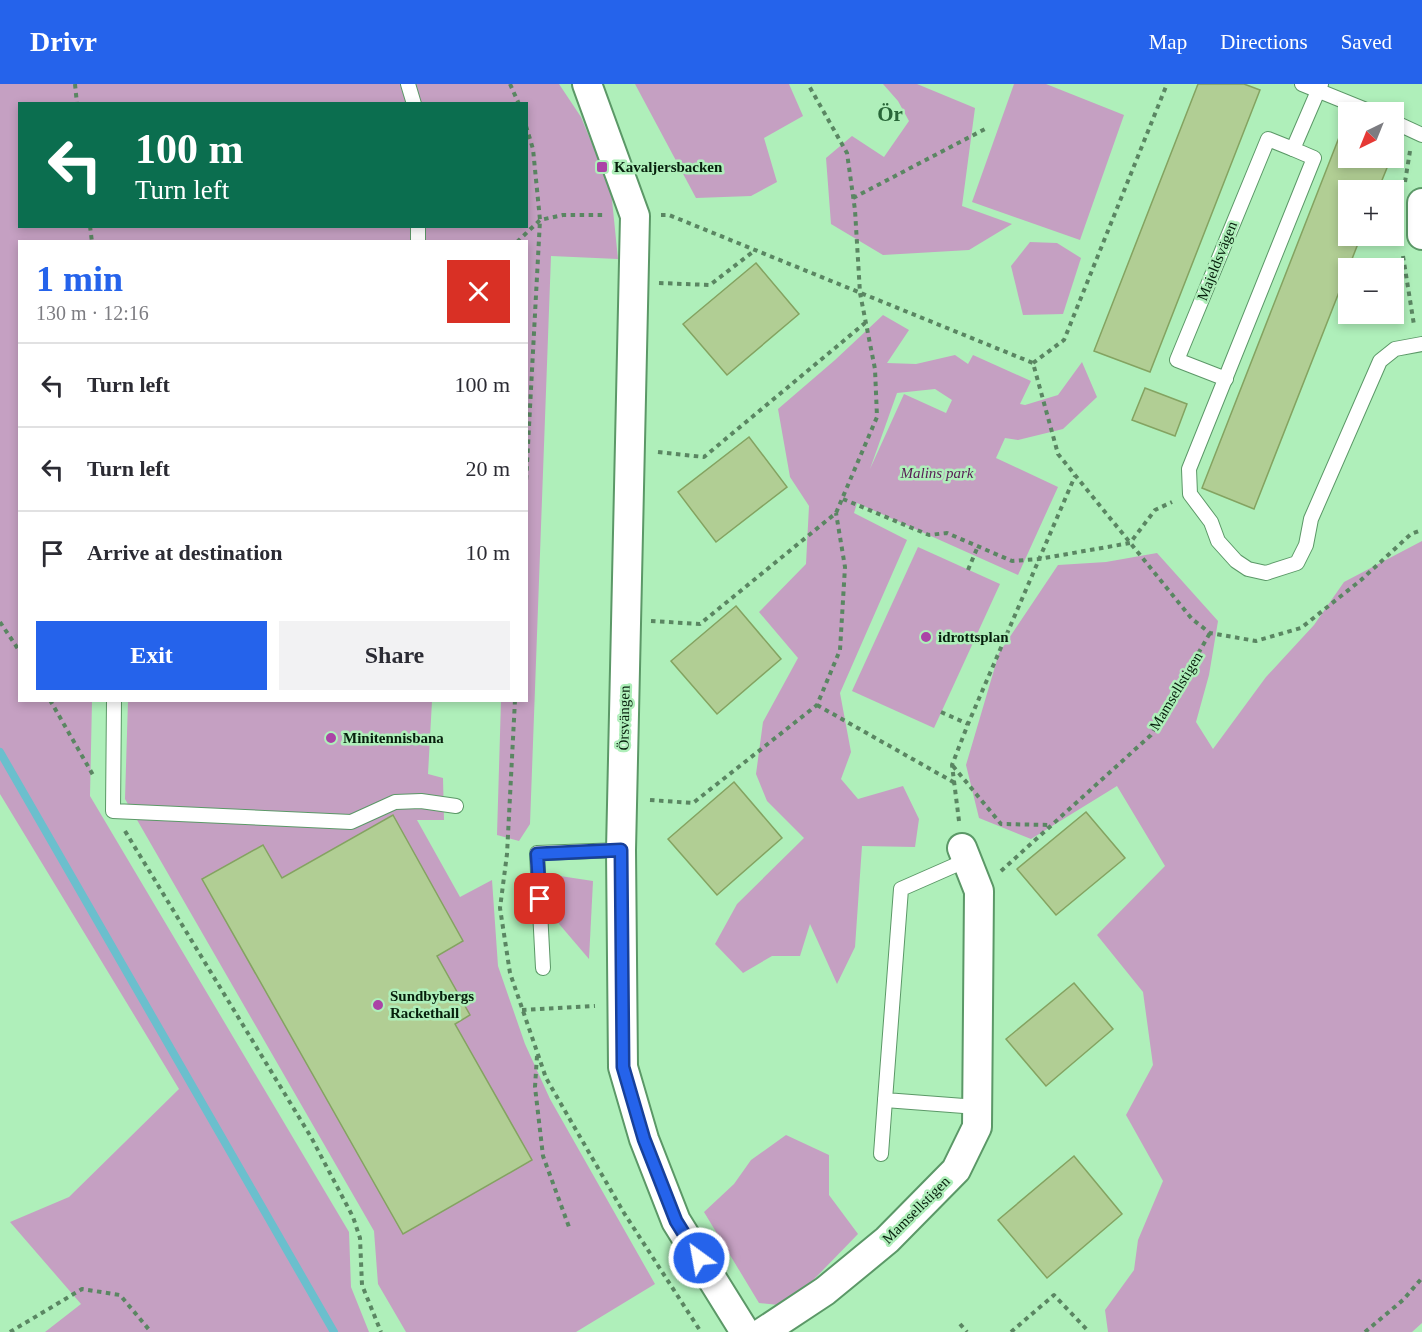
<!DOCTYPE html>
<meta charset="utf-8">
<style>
body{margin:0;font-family:"Times New Roman",serif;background:#f2f2f3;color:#2b2b33;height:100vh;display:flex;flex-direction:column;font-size:22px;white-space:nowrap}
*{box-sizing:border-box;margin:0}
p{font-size:20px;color:#7c7c81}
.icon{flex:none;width:33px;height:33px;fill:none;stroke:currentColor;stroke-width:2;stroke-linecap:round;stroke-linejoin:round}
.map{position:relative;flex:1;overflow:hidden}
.side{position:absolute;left:18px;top:156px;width:510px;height:462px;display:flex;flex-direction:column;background:#fff;border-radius:0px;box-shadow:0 3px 9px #0003}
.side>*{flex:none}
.hud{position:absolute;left:18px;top:18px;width:510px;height:126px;border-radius:0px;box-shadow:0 3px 9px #0003;background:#0b6e4f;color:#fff;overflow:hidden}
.needle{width:39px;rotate:223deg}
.controls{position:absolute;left:1338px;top:18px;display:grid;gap:12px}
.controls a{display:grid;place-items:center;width:66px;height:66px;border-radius:0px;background:#fff;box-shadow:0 3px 9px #0003;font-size:30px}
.pin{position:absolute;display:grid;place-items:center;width:51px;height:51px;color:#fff;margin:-26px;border-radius:12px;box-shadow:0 3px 9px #0006}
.me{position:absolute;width:66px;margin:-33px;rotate:328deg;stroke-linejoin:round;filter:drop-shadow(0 0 4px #0008)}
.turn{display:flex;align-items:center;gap:21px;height:126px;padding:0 18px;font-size:27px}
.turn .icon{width:78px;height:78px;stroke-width:2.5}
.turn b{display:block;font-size:42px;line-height:51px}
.round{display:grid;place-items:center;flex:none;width:63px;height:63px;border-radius:0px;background:#f2f2f3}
.head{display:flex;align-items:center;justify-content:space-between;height:102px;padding:0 18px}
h1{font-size:36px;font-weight:700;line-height:45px;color:#2563eb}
.action{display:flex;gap:12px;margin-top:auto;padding:12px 18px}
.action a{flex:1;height:69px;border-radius:0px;background:#2563eb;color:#fff;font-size:24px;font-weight:700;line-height:69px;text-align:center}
.action a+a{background:#f2f2f3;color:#2b2b33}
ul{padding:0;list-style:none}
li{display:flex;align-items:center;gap:18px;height:84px;padding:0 18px;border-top:2px solid #e1e1e2}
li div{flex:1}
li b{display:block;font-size:22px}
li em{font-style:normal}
header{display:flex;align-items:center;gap:36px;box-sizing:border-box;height:84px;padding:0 30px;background:#2563eb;color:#fff}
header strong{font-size:28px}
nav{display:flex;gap:33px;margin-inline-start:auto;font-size:21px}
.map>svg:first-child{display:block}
</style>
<header>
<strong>Drivr</strong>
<nav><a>Map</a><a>Directions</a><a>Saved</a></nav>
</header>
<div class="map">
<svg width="1422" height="1248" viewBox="0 0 1422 1248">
<rect width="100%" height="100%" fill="#afefba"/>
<g fill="#c5a0c2" fill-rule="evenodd">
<path d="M0,0H559L581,33L611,106L618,175L551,172L530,740L519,757L497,751L501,617L526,616V158H20V616L92,617L90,712L349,1148L351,1203L369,1248H45L81,1220L10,1138L69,1113L179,1005L0,710ZM20,20H526V142H20Z"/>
<path d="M635,0H789L803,32L764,54L777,98L751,112L696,114Z"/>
<path d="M883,0H917L975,24L962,122L1012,140L969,166L883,171L831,140L826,74L852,52L884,73L909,37L898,17Z"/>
<path d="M1014,0H1046L1124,31L1080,156L972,118Z"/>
<path d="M1030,158L1057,159L1081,174L1063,230L1023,231L1011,182Z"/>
<path d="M883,231L909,246L887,279L916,280L955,271L968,280L973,271L1031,297L1020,320L1025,321L1058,311L1082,278L1097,313L1063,345L1018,356L1005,354L996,374L1058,403L1018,491L857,419L854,429L907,456L840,609L851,668L841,695L858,715L903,702L919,735L915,763L862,762L855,863L837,900L810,840L800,872H772L743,889L715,860L737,820L804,754L767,717L756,690L763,638L798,574L759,528L806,480L809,422L790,393L778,325L835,276ZM935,305L952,316L946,329L904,310L870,385L897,309Z"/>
<path d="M1422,457V1239L1412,1248H1108L1105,1226L1134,1186L1138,1156L1163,1097L1126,1031L1153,981L1143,908L1097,851L1165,782L1117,702L1031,755L979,734L966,681L999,569L1058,481L1106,478L1157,469L1218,537L1209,591L1196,638L1213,665L1266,593L1314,541L1344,498Z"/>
<path d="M918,463L1000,500L934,644L852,607Z"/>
<path d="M128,617H432L428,690L443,694L444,736H417L460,813L492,796L498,882L525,960L550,1015L655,1200L576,1248H406L378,1200L374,1147L125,715Z"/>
<path d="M560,792L593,797L589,875L554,834Z"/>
<path d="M786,1051L829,1071V1111L858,1150L788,1222L759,1219L704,1128L734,1100L751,1076Z"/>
</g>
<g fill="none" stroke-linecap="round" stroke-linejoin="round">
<path stroke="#6bbfcd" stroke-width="8" d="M0,668L334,1248"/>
</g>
<g fill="#b1ce94" stroke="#84a361" stroke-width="1.5">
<path d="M1198,0H1244L1260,6L1150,288L1094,267Z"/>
<path d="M1347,33L1348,74H1391L1378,106H1348V152H1361L1254,425L1202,404Z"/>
<path d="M756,179L799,230L727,291L683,240Z"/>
<path d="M1145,304L1187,320L1175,352L1132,336Z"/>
<path d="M749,353L787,403L716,458L678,408Z"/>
<path d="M736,522L781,575L717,630L671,577Z"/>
<path d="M734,698L782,754L717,811L668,755Z"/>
<path d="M1086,728L1125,774L1056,831L1017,785Z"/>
<path d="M393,731L463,857L437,872L470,931L455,940L532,1076L403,1150L202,795L263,761L282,794Z"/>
<path d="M1074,899L1113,945L1046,1002L1006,955Z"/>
<path d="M1074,1072L1122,1130L1047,1194L998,1136Z"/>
</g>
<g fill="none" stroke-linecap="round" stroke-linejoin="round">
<g stroke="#5b9867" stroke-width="16">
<g id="service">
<path d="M408,0L414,20"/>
<path d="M1302,0L1371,28"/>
<path d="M1321,0L1293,65L1314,74L1189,385L1190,410L1211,438L1218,457L1236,477L1248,485L1266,489L1297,479L1306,461L1311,435L1380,277L1395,265L1422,260"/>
<path d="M1394,38L1422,51"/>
<path d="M418,158V142"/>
<path d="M1226,295L1177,276L1268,55L1293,65"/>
<path d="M114,616L113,727L351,738L395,718L421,717L456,722"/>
<path d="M967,776L901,805L885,1016L977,1023"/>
<path d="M543,884L537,769L621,766"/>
<path d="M881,1070L885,1016"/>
</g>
</g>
<g stroke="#5b9867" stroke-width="32">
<g id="minor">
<path d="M587,0L635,132L621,766L623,983L644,1055L676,1137L745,1248"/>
<path d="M1422,119V151"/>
<path d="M763,1248L825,1207L887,1156L956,1086L977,1043L979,807L962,764"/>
</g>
</g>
<g stroke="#5a8662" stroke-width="4" stroke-dasharray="4.5 4.5" stroke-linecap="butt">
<path d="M75,0L77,20"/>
<path d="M510,0L519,20"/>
<path d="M526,42L533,65L540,136L526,399"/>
<path d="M1405,98L1410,67"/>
<path d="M853,114L985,45"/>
<path d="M661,131H669L1033,279L1058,370L1192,535L1210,549L1256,557L1301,544L1361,496L1411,450L1422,446"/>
<path d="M90,142L92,158"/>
<path d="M517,158L540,136L563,131H606"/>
<path d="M1403,172L1414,241"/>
<path d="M659,199L710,201L754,167"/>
<path d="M1033,279L1064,256L1167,0"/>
<path d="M658,368L704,373L865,239"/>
<path d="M843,415L929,451L947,449L1012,477L1039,475L1130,459L1155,426L1172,418"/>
<path d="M968,486L978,462"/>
<path d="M651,537L700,540L836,429L877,333L875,285L860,209L855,126L847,69L808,0"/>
<path d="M0,538L20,568"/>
<path d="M50,616L93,691"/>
<path d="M515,616L507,770L500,824L510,889L546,994L624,1129L701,1248"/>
<path d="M817,621L955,699"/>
<path d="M941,628L968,640"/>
<path d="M953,682L1001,740L1050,741"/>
<path d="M650,716L693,719L817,621L840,566L845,483L836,429"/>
<path d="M959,737L952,681L968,640L1075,392"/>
<path d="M125,747L311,1053L353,1133L360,1154L362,1201L381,1248"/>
<path d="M1001,787L1151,651L1210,549"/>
<path d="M522,926L595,922"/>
<path d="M537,972L535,1003L543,1072L569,1143"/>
<path d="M960,1240L967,1248"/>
<path d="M10,1248L82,1205L120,1211L151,1248"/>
<path d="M1011,1248L1054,1211L1089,1248"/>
<path d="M1365,1248L1403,1216L1422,1194"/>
</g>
<use href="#service" stroke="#fff" stroke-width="14"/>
<use href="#minor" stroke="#fff" stroke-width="28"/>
</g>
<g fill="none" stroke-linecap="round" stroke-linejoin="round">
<g stroke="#184099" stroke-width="15">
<path id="route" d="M540,815L537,770L621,766L623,983L644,1055L676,1137L699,1174"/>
</g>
<use href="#route" stroke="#2563eb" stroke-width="10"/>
</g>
<g fill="#ab43a6" stroke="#afefba" stroke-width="2">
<rect x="596" y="77" width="12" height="12" rx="3"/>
<circle cx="926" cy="553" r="6"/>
<circle cx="331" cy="654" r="6"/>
<circle cx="378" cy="921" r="6"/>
</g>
<g text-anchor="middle" stroke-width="5" stroke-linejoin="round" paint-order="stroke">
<g font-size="15" font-weight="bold" fill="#061f0c" stroke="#afefba" text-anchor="start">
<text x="614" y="88">Kavaljersbacken</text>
<text x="938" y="558">idrottsplan</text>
<text x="343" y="659">Minitennisbana</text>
<text x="390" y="917">Sundbybergs<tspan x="390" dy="17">Rackethall</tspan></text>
</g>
<g font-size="15" fill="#061f0c" stroke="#afefba">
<text transform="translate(1217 177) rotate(-68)" y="5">Majeldsvägen</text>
<text transform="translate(1176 607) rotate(-59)" y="5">Mamsellstigen</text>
<text transform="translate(624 634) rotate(-89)" y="5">Örsvängen</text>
<text transform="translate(916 1126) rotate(-45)" y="5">Mamsellstigen</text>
</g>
<g font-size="15" font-style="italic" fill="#571c54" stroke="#afefba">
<text x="937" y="394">Malins park</text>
</g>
<g font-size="21" font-weight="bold" fill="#286638" stroke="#afefba">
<text x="890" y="37">Ör</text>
</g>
</g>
</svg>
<div class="controls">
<a><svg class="needle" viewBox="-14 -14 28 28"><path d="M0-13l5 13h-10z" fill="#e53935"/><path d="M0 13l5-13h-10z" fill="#7c7c81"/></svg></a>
<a>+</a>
<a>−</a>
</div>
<div class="pin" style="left:540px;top:815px;background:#d93025"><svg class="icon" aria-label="arrive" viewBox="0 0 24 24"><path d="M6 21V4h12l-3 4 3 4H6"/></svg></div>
<svg class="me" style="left:699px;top:1174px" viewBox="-20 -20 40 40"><circle r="17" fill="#2563eb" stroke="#fff" stroke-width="3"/><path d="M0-11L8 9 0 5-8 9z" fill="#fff"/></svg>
<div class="hud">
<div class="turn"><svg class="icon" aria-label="left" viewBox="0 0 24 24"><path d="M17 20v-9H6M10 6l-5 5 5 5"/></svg><div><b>100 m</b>Turn left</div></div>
</div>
<section class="side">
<div class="head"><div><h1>1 min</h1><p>130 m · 12:16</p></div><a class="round" style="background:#d93025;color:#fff"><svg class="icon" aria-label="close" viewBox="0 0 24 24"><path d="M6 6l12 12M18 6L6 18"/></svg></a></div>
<ul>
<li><svg class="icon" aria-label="left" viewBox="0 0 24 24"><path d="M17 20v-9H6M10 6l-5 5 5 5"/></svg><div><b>Turn left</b></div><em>100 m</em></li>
<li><svg class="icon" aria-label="left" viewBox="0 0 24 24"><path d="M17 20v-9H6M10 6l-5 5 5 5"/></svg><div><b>Turn left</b></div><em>20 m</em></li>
<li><svg class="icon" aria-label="arrive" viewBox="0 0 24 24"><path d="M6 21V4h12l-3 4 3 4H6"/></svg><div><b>Arrive at destination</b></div><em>10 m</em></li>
</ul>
<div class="action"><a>Exit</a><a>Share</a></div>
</section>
</div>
